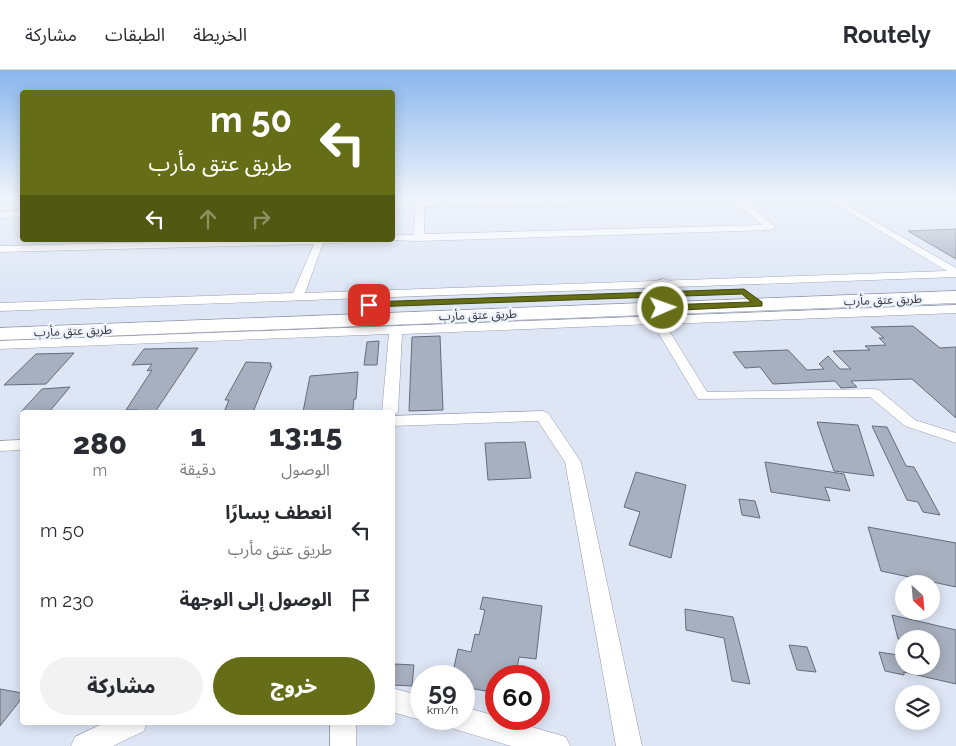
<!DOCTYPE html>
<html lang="ar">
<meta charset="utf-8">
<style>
body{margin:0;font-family:Raleway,"Noto Sans Arabic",sans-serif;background:#f2f2f3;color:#2b2b33;direction:rtl;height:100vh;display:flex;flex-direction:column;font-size:19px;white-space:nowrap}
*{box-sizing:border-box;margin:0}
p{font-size:16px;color:#7c7c81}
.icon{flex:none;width:28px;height:28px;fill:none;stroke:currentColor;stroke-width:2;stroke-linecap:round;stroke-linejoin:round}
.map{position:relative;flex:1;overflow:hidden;direction:ltr}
.details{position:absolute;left:20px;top:340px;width:375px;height:315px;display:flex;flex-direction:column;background:#fff;border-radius:5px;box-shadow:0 2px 12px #0003;direction:rtl}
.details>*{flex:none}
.banner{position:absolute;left:20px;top:20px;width:375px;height:152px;border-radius:5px;box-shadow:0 2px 12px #0003;direction:rtl;background:#656e16;color:#fff;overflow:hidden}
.needle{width:32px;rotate:154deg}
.controls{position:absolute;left:895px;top:505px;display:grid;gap:10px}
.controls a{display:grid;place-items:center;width:45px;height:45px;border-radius:50%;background:#fff;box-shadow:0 2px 12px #0003;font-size:25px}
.speed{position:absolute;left:410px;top:595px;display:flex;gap:10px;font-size:25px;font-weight:700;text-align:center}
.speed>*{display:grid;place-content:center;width:65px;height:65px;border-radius:50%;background:#fff;box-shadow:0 2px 12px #0003;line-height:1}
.speed small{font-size:12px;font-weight:400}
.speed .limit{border:8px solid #d22;background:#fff;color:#111}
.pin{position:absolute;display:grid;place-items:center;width:42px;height:42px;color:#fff;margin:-21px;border-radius:10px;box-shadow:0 2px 8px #0006}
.me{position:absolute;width:55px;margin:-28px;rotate:88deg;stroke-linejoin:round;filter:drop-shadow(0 0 4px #0008)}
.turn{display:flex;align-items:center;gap:18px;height:105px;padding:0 20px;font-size:22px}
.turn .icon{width:65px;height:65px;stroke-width:2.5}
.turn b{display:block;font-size:35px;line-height:42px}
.lanes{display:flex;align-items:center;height:48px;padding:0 20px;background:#0003;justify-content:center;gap:25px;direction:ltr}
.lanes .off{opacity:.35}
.eta{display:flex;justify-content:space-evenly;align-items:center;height:85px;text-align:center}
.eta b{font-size:30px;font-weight:800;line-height:35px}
.action{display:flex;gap:10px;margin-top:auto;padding:10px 20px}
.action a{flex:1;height:58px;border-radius:30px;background:#656e16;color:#fff;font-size:20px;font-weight:800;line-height:58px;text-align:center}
.action a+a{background:#f2f2f3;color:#2b2b33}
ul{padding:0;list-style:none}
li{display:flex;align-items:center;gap:15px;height:70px;padding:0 20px}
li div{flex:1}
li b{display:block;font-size:19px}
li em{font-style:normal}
header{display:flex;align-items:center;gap:30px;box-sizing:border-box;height:70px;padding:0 25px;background:#fff;border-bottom:1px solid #e1e1e2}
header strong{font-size:24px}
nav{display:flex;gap:28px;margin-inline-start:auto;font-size:18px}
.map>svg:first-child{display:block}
</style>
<header>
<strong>Routely</strong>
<nav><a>الخريطة</a><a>الطبقات</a><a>مشاركة</a></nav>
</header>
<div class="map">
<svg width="956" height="676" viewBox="0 0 956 676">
<rect width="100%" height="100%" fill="#dee6f6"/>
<g fill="#a8afbf" stroke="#656c7a">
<path d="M956,159V189L908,161Z"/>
<path d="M913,256L940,278L956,277V348L912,309L851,311L857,317L841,318L835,311L773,314L760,297L745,298L733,282L788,280L807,300L824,299L819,294L828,286L840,299H851L833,281L870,280L865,276L886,275L879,268H884L871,257Z"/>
<path d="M440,266L443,340L409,341L412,267Z"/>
<path d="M379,271L377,295H364L367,272Z"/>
<path d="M198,278L155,342H136L138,340H126L152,300L147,301L152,294L132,295L144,279Z"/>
<path d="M74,283L46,314L4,315L36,284Z"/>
<path d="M246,292L271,293L270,296H272L253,342H224L229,330H225Z"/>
<path d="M358,302L356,329H354L353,340L303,342L310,306Z"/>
<path d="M70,317L49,342H21L42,319Z"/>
<path d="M817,352L858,355L874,406L834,401Z"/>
<path d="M872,356L887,357L906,396L914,397L940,445L923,442L918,432L907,430Z"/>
<path d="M525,372L531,408L488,410L485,373Z"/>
<path d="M765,392L844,404L850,421L825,417L830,431L771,422Z"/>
<path d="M636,402L686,415L671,488L629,475L640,442L624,437Z"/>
<path d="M739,429L755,431L760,448L742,445Z"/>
<path d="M868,457L956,473V517L881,501Z"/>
<path d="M483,527L542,536L536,589L519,587L516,606H496V623L464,617V606H452L458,579L471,582L475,564L479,565L485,540L480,539Z"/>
<path d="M685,539L733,547L750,614L732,611L724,568L686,560Z"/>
<path d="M892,545L956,560V614L904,602V605L885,601L879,582L904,586V596H931V569H898Z"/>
<path d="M789,575L807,577L816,602L797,600Z"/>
<path d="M395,594L414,595L412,616L392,615Z"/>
<path d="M0,619L22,623V628L0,656Z"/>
</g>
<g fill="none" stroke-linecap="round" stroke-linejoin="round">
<g stroke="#939aaa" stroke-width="1">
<g id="street">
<path d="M416,128H424V131L602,128H712L708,130L424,136V164L762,155L730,128H739L776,157L771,160L419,171L389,170H392V165H414Z"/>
<path d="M825,128H834L956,198V207L0,241V233L293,223L314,174L0,182V176L233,170H347L342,173H323L305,223L947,201Z"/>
<path d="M22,141V146L0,148V142Z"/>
<path d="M956,235V243L665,254L707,322L874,319L879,320L915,350L956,363V373L905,356L870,327L698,329L653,254L402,264L398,342L392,346V342H382L389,264L0,279V271Z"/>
<path d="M543,341L548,343L581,392L642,676H616L565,392L538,351L392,356V346Z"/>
<path d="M22,370V380L0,381V371Z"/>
<path d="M392,618L421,626V649H425L421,650L392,642Z"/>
<path d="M464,637L496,646V649H505L566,667L570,676H511L451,658L447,649H464Z"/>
<path d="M106,652H147L144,661L113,676H71L75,667Z"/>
<rect x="330" y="652" width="26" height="24"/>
</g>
</g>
<g stroke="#939aaa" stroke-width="1">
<g id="primary">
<path d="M664,209C673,211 676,217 681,224L679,228C666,231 662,224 655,214L658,210Z"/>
<path d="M956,221V233L0,270V258Z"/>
</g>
</g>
<use href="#street" fill="#fff" fill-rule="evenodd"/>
<use href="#primary" fill="#fff" fill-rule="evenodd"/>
</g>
<linearGradient id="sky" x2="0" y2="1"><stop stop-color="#89b6ef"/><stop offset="0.58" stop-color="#f0f4fb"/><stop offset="1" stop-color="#f0f4fb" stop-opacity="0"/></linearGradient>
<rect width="956" height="222" fill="url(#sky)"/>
<path fill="#656e16" stroke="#42480e" d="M744,219L762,232V236L663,241L658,238L663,235L751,232L742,224L369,237L364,235L369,232Z"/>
<g text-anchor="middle" stroke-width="5" stroke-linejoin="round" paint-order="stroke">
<g font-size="12" fill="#383b42" stroke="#eef3fd">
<text transform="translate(883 230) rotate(-2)" y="4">طريق عتق مأرب</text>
<text transform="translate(478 245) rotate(-2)" y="4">طريق عتق مأرب</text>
<text transform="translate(73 261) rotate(-2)" y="4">طريق عتق مأرب</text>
</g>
</g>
</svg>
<div class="controls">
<a><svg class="needle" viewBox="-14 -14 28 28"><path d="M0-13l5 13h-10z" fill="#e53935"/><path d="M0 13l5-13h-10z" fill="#7c7c81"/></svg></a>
<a><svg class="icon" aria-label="search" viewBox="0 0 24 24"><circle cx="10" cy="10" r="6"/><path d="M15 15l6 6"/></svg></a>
<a><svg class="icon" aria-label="layers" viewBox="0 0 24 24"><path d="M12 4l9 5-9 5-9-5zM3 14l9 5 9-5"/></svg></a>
</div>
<div class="speed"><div>59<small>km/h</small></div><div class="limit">60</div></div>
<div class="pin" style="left:369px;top:235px;background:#d93025"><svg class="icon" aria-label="arrive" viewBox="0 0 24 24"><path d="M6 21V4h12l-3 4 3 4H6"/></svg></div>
<svg class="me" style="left:663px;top:238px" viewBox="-20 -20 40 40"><circle r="17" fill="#656e16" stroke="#fff" stroke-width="3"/><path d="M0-11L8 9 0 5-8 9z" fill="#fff"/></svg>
<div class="banner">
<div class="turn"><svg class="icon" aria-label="left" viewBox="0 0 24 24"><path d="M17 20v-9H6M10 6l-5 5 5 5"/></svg><div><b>50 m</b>طريق عتق مأرب</div></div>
<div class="lanes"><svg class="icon" aria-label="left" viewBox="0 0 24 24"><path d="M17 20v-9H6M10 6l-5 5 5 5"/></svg><svg class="icon off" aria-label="ahead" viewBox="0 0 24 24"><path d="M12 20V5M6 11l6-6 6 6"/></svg><svg class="icon off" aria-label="right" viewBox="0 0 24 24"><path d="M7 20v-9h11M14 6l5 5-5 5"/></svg></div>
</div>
<section class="details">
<div class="eta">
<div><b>13:15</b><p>الوصول</p></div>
<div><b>1</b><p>دقيقة</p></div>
<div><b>280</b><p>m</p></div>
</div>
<ul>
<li><svg class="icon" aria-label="left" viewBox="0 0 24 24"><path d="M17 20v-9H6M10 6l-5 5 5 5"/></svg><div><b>انعطف يسارًا</b><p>طريق عتق مأرب</p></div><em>50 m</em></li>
<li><svg class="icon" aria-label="arrive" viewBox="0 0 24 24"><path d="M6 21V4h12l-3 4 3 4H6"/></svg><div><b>الوصول إلى الوجهة</b></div><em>230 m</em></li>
</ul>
<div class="action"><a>خروج</a><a>مشاركة</a></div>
</section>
</div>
